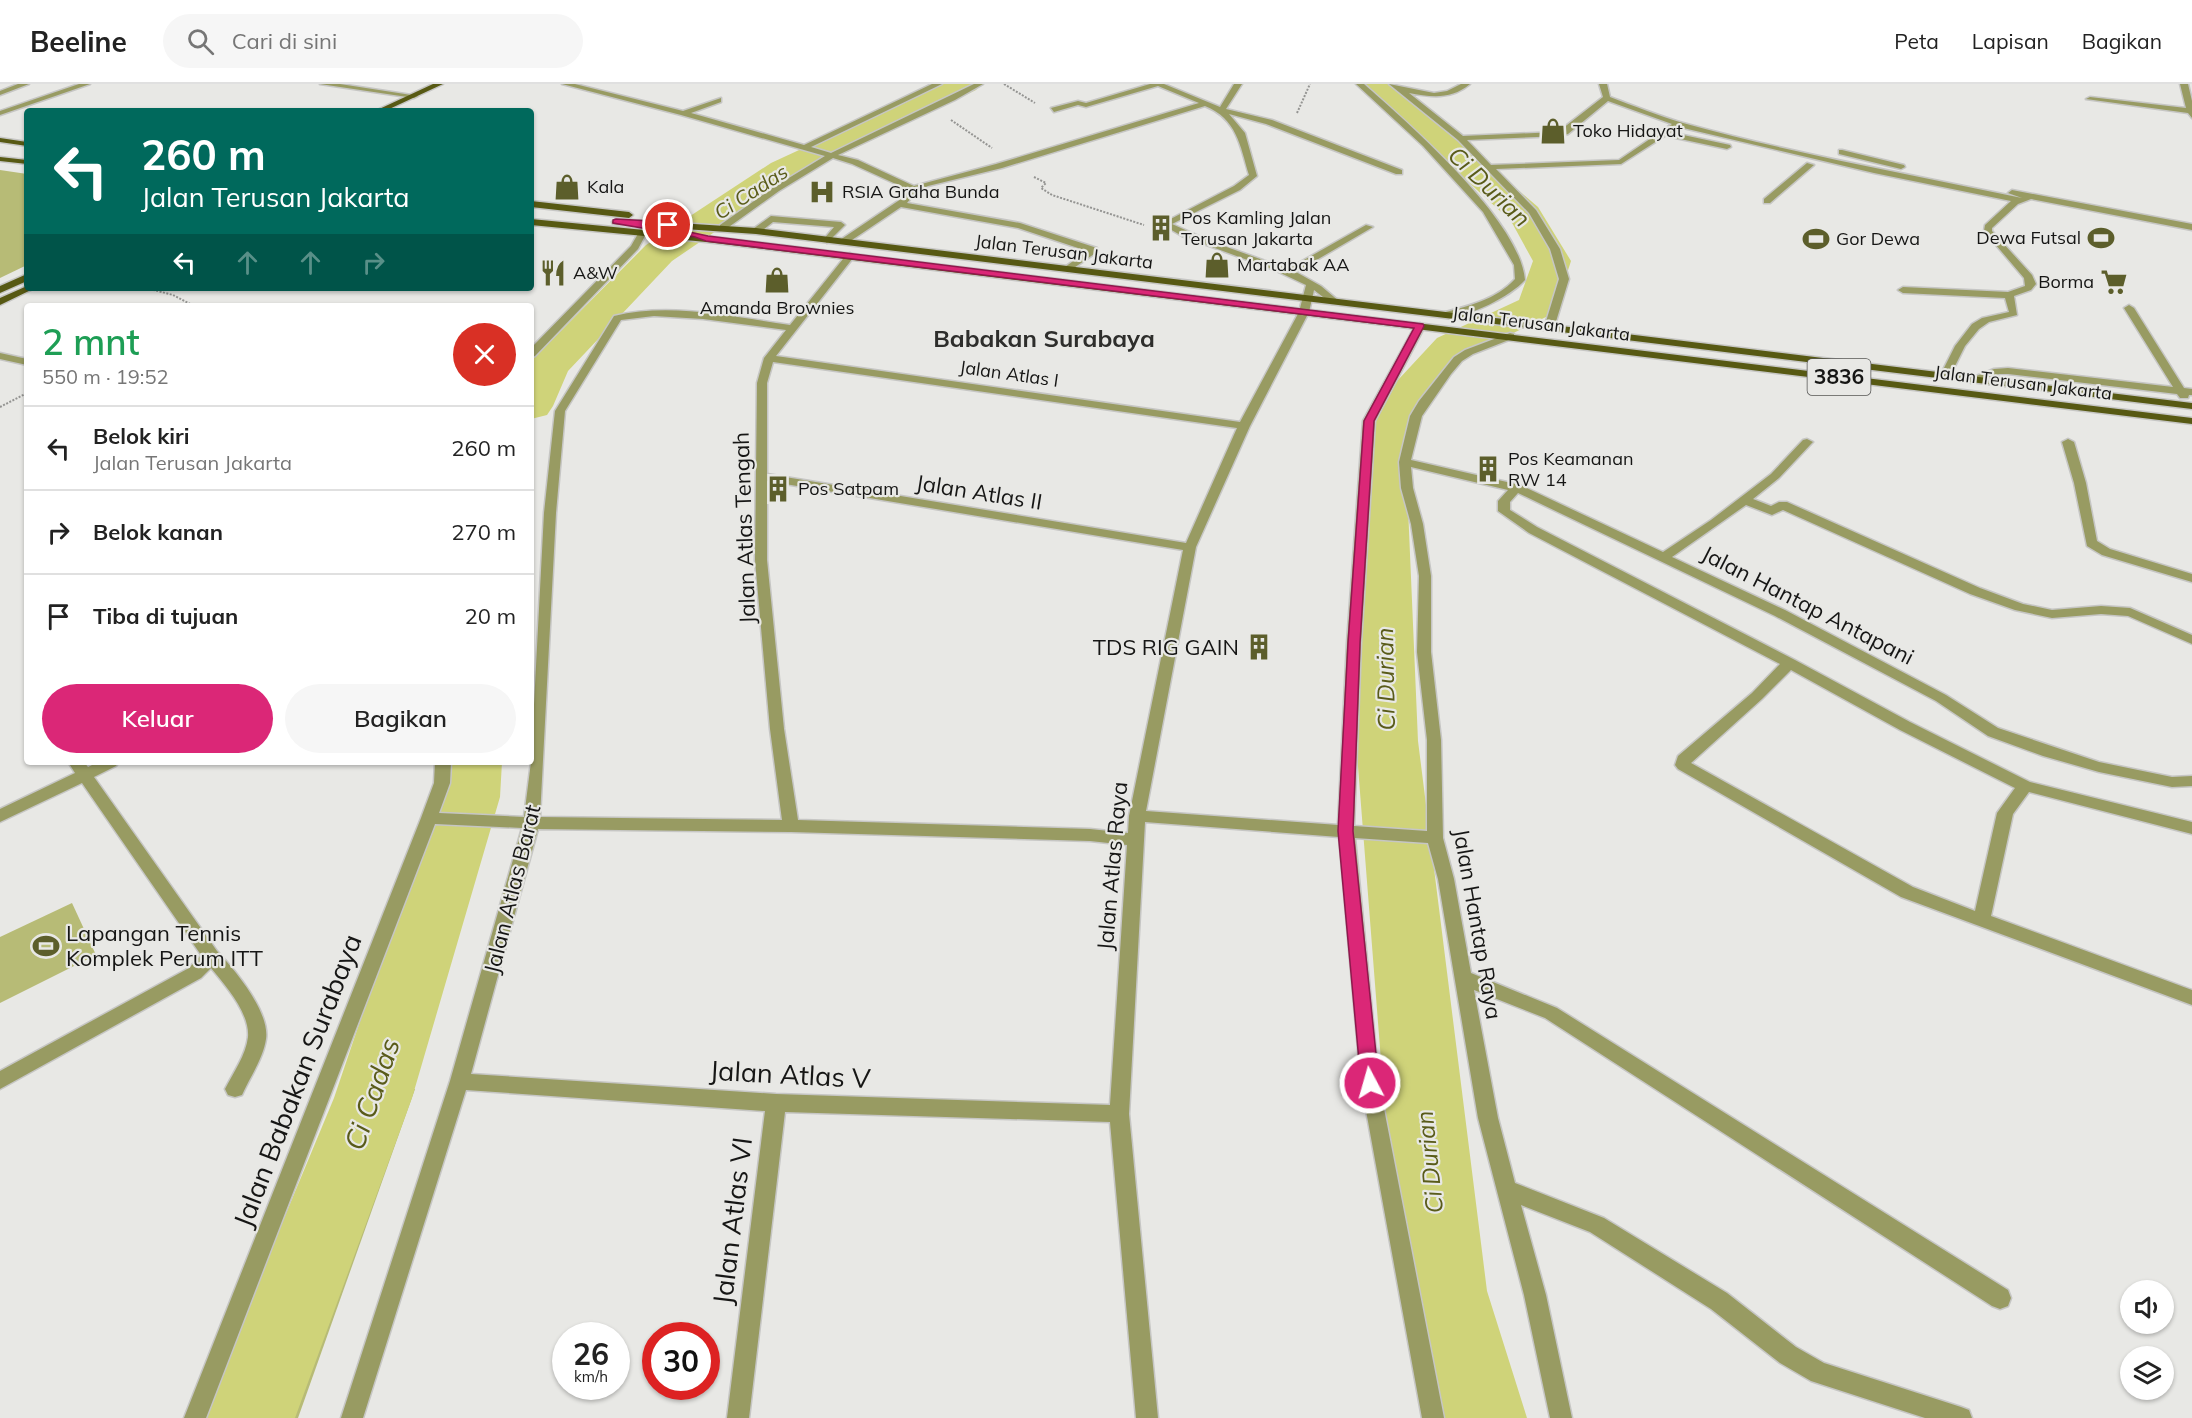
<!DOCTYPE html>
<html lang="id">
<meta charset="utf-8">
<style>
body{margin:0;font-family:Mulish,sans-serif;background:#f6f6f6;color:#222;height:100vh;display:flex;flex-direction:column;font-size:22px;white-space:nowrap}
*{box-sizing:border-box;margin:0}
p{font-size:20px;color:#767676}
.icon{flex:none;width:33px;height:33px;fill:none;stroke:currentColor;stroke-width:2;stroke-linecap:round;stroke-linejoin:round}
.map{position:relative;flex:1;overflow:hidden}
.details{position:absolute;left:24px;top:219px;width:510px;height:462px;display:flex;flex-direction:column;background:#fff;border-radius:6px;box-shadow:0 2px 4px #0004}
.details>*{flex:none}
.top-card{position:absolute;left:24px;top:24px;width:510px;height:183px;border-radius:6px;box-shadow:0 2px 4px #0004;background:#00695c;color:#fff;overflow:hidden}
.fabs{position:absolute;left:2120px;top:1196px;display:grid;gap:12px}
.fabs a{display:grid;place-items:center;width:54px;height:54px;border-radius:50%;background:#fff;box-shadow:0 2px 4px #0004;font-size:30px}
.speed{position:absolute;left:552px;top:1238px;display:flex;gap:12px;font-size:30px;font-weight:700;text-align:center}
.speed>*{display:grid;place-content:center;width:78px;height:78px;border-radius:50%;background:#fff;box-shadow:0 2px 4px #0004;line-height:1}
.speed small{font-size:15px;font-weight:400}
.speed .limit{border:9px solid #d22;background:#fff;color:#111}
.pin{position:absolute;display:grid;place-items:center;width:51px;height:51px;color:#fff;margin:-26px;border:3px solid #fff;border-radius:50%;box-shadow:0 2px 6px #0007}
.me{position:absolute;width:66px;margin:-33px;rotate:354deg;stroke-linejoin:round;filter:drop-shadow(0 0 4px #0008)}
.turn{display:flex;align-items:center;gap:21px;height:126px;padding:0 18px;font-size:27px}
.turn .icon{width:78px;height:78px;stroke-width:2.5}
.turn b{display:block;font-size:42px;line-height:51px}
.lanes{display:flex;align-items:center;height:57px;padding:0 18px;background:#0003;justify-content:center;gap:30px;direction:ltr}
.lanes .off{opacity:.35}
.round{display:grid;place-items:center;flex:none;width:63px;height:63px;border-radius:32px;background:#f6f6f6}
.headline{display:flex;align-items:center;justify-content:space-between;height:102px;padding:0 18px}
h1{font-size:36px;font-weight:600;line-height:45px;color:#1e9e55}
.cta{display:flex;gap:12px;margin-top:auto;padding:12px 18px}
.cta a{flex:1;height:69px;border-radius:36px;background:#db2777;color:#fff;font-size:24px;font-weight:600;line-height:69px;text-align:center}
.cta a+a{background:#f6f6f6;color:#222}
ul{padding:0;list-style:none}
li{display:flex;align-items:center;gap:18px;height:84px;padding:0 18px;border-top:2px solid #e0e0e0}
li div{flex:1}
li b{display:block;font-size:22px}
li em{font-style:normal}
header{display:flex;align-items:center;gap:36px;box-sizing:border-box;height:84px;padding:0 30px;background:#fff;border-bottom:2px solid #e0e0e0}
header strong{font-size:28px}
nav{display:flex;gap:33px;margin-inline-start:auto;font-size:21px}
.search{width:420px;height:54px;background:#f6f6f6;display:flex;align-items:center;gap:15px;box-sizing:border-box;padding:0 21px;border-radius:33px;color:#767676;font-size:22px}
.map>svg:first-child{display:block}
</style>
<header>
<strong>Beeline</strong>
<div class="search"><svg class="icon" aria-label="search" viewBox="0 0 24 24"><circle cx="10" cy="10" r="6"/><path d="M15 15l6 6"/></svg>Cari di sini</div>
<nav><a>Peta</a><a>Lapisan</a><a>Bagikan</a></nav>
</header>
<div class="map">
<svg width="2192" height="1334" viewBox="0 0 2192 1334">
<rect width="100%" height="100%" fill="#e8e8e5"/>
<g fill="#b7bb76">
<path d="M0,86L27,90V181L0,194Z"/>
<path d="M72,819L96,871L0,919V853Z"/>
<path d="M398,1005H415L298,1334H277Z"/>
</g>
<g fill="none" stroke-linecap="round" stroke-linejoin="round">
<g fill="#cfd379" fill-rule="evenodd">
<path d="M942,0H981L976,6L795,93L672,177L568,287L553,322L547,331L531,335V277L646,161L771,79Z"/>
<path d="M1361,0H1393L1538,123L1571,177L1556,223L1550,231L1467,272L1423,322L1407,400L1418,657L1487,1207L1527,1334H1433L1399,1207L1356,657L1359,400L1379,319L1385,310L1437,254L1519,216L1533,177L1511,137Z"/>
<path d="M440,678H502L500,713L412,1014L295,1334H201L334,1014L436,713Z"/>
</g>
<g stroke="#c6c6c4" stroke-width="3">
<g id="minor">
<path d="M18,0H29L0,11V7Z"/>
<path d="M79,0H90L0,31V27Z"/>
<path d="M320,0H340L418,12L414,14Z"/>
<path d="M562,0H575L683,27L721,14V18L691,29L804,61L932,0H942L811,63L831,69L974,0H983L955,16L838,71L858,76L914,102L996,80L1199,19L1158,2L1086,23L1078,21L1054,28L1051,24L1078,17L1086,19L1150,0H1164L1220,23L1234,0H1242L1226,25L1272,36L1402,86V90H1396L1266,40L1229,30L1245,49L1257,92L1240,106L1172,140L1210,157L1288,185L1366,141L1373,143L1296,188L1321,202L1340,218L1332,220L1314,206L1309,228L1250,342L1196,463L1146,727L1338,741L1347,559L1363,337L1415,242L1420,239L1425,242L1375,337L1361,559L1354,742L1427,747V656L1417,568L1419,492L1411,440L1401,404L1399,378L1410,332L1419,317L1454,273L1465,266L1510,249L1514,250V254L1473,270L1462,277L1451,290L1422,332L1411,376L1520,401L1663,468L1711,436L1771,390L1803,356L1807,355L1813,358L1811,360L1779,394L1753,415L1771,422L1779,418H1787L1980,504L2023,520L2052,526L2101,522L2130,524L2192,551V560L2128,532L2101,530L2052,534L2015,526L1970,510L1783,426L1772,431L1746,421L1672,473L1785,526L1946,611L1998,644L2099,678L2172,693L2192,692V702L2172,703L2099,688L2043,672L1988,652L1936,617L1775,532L1518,409L1510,418V426L1537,443L1795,576L1910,638L2030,698L2192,738V750L2029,708L2013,730L1991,832L2192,906V921L1901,813L1678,685L1675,681L1678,672L1752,609L1780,580L1529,449L1498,427V417L1508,406L1411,383L1413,404L1423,440L1431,492V568L1441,656L1443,754L1454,795L1471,889L1557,924L2008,1206L2011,1214L2008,1222L2000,1225L1992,1222L1545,934L1474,906L1498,1034L1515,1099L1604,1134L1727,1209L1796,1263L1824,1279L1961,1323L1969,1326L1972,1334H1925L1811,1297L1780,1279L1711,1225L1590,1148L1521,1121L1546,1211L1572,1334H1550L1524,1211L1478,1034L1438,795L1428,759L1355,754L1379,999L1444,1334H1422L1361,999L1339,753L1145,738L1129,1030L1158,1334H1136L1110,1038L785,1028L749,1334H727L765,1027L466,1006L363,1334H341L450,997L522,744L435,740L206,1334H184L421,734L434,699L435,678H451L450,699L439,729L524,733L531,678L544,429L555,327L614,232C671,218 733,233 790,241L847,170L850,169L855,172L853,174L776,272L1240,338L1299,228L1306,201L1272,185L1182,152L1161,140L1234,102L1249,91C1240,61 1237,35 1205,22L1002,84L928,102L917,107L907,119L1020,139L1097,164V168L1068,188L1063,185L1065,183L1087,167L1018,144L901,123L846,160H840V156L901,115L909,106L852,80L833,74L779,107L726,145H720V141L774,103L825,72L681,31ZM654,232L703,235L786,246L764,274L757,299L755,476L770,645L782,736L540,733L556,429L565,327L621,236ZM773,278L1237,344L1186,459L767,390V299ZM767,397L1183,466L1129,732L1128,749L1090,745L798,736L784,645L767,476ZM1791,586L1900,646L2015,704L1997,729L1975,827L1913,803L1691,679L1762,615ZM538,745L791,748L1090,757L1127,761L1110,1021L776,1010L471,990Z"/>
<path d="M1356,0H1364C1409,40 1520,136 1525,196C1510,213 1464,236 1442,233V229C1468,222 1496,216 1515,195L1514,181L1483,128L1423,62Z"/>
<path d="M1389,0L1434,9L1447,7L1461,0H1470C1451,16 1431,13 1409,9L1463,52L1558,48L1603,13L1599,0H1607L1610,13C1634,22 1659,32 1683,39C1795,70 1909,90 2022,114L2008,109L2012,106L2192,140V146L2031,115L2018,120L1992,144V147L2032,191L2036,200L2031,206L2014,212L2017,231L1989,238L1979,245L1965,262L1950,292L1945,295L1940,292L1955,262L1972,240L1982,234L2009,228L2005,214L1903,209L1898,206L1903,203L2008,208L2025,202L2024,194L1984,147L1985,141L2011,117L1874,89L1679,43L1621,80L1496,85L1536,126L1560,165L1569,195L1554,244L1549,247L1544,244L1559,195L1550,165L1529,129L1458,56ZM1608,17L1672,40L1619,76L1491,81L1467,56L1562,52L1568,50Z"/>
<path d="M2180,0H2188L2192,17V34L2188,29L2086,15L2090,13L2186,24Z"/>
<path d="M1674,49L1730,61L1731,63L1727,65L1671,53L1670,51Z"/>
<path d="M1842,66L1904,81L1905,83L1901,85L1839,70V66Z"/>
<path d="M1807,79L1814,81L1770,119H1764V115Z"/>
<path d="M771,132L841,138L845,141L827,159L823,156L834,143L773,138L759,149H753V145Z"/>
<path d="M639,148L646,150L638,165L535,272L531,273V264L631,162Z"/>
<path d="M2129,221L2134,224L2184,304L2192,305V311H2189L2188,314H2180L2177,310L2008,290H1999L1971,299L1966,296L1994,285L2008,284L2173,303L2124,224Z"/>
<path d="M0,269L27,275V281L0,275Z"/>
<path d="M2068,355L2074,358L2086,399L2097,457L2110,465L2192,490V498L2102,471L2087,462L2074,399L2062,358Z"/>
<path d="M68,678H84L88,683L98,678H119L116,682L94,693L217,867C235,886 270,928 266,955C263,975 250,993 242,1011L235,1013L228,1011L225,1005C233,989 246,971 248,953C250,929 225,901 211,884L201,894L0,1005V987L189,884L201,871L82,699L0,738V725L75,689Z"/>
</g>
</g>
<g stroke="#c6c6c4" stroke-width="3">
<g id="major">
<path d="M433,0H443L385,27H375Z"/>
<path d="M0,54L27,58V62L0,58Z"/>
<path d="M0,73L27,76V80L0,77Z"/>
<path d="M531,117L629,128L633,131L629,134L531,123Z"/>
<path d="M531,135L706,152L2192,334V340L706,158L531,141Z"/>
<path d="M616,135L756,144L2192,319V325L756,150L613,140L612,138Z"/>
<path d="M27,190V197L0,209V202Z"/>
<path d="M27,202V204H35L0,221V214Z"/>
</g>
</g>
<g stroke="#949492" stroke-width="2" stroke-dasharray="2 1.5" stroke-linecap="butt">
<path d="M1004,0L1035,19"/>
<path d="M1297,29L1310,0"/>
<path d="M951,36L992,64"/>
<path d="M1034,93L1046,99L1041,104L1052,111L1144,141"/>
<path d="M146,204L173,211L194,222"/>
<path d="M0,323L27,309"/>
</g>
<use href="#minor" fill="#989b62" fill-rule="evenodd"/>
<use href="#major" fill="#575913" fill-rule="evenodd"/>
</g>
<path fill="#db2777" stroke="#8e194d" stroke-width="1.5" d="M616,135L668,138L672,141L666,143L708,152L1423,240L1424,242L1374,337L1360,559L1353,747L1379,999L1376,1004L1370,1006L1364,1004L1361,999L1338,747L1348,559L1364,337L1414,244L706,157L695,153L613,139V136Z"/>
<defs>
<g id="shop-bare" transform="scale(2.07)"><path d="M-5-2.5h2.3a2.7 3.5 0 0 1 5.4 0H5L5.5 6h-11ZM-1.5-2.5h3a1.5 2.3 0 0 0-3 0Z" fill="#5c5e2b" stroke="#e8e8e5" stroke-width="2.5" paint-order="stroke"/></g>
<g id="hospital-bare" transform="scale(2.07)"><path d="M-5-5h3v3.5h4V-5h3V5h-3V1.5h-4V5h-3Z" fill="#5c5e2b" stroke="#e8e8e5" stroke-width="2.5" paint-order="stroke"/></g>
<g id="building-bare" transform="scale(2.07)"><path d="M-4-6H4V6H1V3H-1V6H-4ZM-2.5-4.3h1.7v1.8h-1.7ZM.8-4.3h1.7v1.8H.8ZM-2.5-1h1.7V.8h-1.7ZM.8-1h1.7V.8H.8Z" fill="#5c5e2b" stroke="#e8e8e5" stroke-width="2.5" paint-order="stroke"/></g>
<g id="stadium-bare" transform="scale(2.07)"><path d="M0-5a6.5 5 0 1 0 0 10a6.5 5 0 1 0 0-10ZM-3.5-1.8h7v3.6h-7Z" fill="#5c5e2b" stroke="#e8e8e5" stroke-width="2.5" paint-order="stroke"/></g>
<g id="restaurant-bare" transform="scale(2.07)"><path d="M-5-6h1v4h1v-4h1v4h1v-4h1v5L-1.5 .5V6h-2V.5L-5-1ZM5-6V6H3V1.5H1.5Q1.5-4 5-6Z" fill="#5c5e2b" stroke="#e8e8e5" stroke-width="2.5" paint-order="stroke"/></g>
<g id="supermarket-bare" transform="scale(2.07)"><path d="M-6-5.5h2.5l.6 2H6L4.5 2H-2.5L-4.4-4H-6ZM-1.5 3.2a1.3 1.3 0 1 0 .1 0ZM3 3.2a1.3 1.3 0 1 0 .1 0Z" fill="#5c5e2b" stroke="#e8e8e5" stroke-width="2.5" paint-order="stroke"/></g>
</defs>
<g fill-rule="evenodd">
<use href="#shop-bare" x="1553" y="47"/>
<use href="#shop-bare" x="567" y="103"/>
<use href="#hospital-bare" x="822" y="108"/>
<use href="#building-bare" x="1161" y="144"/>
<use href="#stadium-bare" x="2101" y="154"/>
<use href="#stadium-bare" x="1816" y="155"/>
<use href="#shop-bare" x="1217" y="181"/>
<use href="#restaurant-bare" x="553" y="189"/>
<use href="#shop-bare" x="777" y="196"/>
<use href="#supermarket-bare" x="2114" y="198"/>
<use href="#building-bare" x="1488" y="385"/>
<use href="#building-bare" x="778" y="405"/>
<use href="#building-bare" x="1259" y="563"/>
<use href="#stadium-bare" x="46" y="862"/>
</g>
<g text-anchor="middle" stroke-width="4.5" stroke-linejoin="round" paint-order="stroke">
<g font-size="18" fill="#161615" stroke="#e8e8e5" text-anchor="start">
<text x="1573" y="53">Toko Hidayat</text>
<text x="587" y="109">Kala</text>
<text x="842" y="114">RSIA Graha Bunda</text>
<text x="1181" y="140">Pos Kamling Jalan<tspan x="1181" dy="21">Terusan Jakarta</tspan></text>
<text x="2081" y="160" text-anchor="end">Dewa Futsal</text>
<text x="1836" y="161">Gor Dewa</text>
<text x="1237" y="187">Martabak AA</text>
<text x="573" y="195">A&amp;W</text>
<text x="2094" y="204" text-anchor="end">Borma</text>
<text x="777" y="230" text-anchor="middle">Amanda Brownies</text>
<text x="1508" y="381">Pos Keamanan<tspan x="1508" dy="21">RW 14</tspan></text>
<text x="798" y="411">Pos Satpam</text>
</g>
<g font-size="18" fill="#161615" stroke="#e8e8e5">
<text transform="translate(1064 168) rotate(7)" y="6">Jalan Terusan Jakarta</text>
<text transform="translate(1541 240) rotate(7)" y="6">Jalan Terusan Jakarta</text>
<text transform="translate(1009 290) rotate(8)" y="6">Jalan Atlas I</text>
<text transform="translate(2023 299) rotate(7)" y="6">Jalan Terusan Jakarta</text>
</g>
<g font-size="20" font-style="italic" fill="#595b19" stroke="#e8e8e5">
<text transform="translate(751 108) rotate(-33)" y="7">Ci Cadas</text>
</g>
<rect fill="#e8e8e5" stroke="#555553" stroke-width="1.5" x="1807.5" y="275" width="63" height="36" rx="4.5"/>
<g font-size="21" font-weight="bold" fill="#161615">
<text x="1839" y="300">3836</text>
</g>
<g font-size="22" fill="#161615" stroke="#e8e8e5">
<text transform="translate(979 408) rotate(9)" y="8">Jalan Atlas II</text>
<text transform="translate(744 444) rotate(-92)" y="8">Jalan Atlas Tengah</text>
<text transform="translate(1808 521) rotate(27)" y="8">Jalan Hantap Antapani</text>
<text transform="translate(1112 782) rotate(-85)" y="8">Jalan Atlas Raya</text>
<text transform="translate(512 805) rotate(-76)" y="8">Jalan Atlas Barat</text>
<text transform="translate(1478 840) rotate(80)" y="8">Jalan Hantap Raya</text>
</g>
<g font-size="22" fill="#161615" stroke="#e8e8e5" text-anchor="end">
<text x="1239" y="571">TDS RIG GAIN</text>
<text x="66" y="857" text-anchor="start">Lapangan Tennis<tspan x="66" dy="25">Komplek Perum ITT</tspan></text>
</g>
<g font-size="24" font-style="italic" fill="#595b19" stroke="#e8e8e5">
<text transform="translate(1489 103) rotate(44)" y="8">Ci Durian</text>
<text transform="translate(1386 595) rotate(-91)" y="8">Ci Durian</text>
<text transform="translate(1430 1078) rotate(-96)" y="8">Ci Durian</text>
</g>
<g font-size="24" font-weight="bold" fill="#2e2e2c" stroke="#e8e8e5">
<text x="1044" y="263">Babakan Surabaya</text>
</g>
<g font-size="27" fill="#161615" stroke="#e8e8e5">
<text transform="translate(790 991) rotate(3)" y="9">Jalan Atlas V</text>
<text transform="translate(298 997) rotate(-69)" y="9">Jalan Babakan Surabaya</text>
<text transform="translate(733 1137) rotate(-83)" y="9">Jalan Atlas VI</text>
</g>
<g font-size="28" font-style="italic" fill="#595b19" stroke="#e8e8e5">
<text transform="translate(372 1010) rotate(-71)" y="10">Ci Cadas</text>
</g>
</g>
</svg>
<div class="fabs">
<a><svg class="icon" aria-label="sound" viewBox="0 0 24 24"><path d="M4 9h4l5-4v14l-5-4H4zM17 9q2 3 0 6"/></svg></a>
<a><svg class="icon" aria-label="layers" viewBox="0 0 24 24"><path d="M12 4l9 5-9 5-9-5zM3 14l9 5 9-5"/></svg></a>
</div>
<div class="speed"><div>26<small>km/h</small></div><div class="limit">30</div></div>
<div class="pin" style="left:668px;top:141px;background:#d93025"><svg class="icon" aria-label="arrive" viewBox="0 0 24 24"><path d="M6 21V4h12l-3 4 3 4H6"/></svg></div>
<svg class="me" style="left:1370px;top:999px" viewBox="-20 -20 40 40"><circle r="17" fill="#db2777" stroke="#fff" stroke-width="3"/><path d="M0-11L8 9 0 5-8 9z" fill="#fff"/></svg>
<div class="top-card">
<div class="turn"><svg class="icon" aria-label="left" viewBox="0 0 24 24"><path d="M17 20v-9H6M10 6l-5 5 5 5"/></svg><div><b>260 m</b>Jalan Terusan Jakarta</div></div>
<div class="lanes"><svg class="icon" aria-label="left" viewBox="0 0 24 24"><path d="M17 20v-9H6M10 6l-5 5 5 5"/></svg><svg class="icon off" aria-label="ahead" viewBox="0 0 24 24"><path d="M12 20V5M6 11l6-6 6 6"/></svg><svg class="icon off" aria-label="ahead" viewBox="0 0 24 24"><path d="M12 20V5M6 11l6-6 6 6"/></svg><svg class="icon off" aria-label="right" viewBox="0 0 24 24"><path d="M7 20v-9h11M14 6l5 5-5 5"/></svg></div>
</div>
<section class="details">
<div class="headline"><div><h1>2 mnt</h1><p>550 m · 19:52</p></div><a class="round" style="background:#d93025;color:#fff"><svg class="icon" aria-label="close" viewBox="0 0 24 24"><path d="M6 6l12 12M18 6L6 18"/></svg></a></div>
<ul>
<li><svg class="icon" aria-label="left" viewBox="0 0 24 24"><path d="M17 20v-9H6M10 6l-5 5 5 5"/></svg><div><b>Belok kiri</b><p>Jalan Terusan Jakarta</p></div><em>260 m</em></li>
<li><svg class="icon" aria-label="right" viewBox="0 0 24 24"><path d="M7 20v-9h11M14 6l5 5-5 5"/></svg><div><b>Belok kanan</b></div><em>270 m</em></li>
<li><svg class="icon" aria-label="arrive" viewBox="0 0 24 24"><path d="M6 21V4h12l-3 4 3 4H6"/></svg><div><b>Tiba di tujuan</b></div><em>20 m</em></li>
</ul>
<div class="cta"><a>Keluar</a><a>Bagikan</a></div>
</section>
</div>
